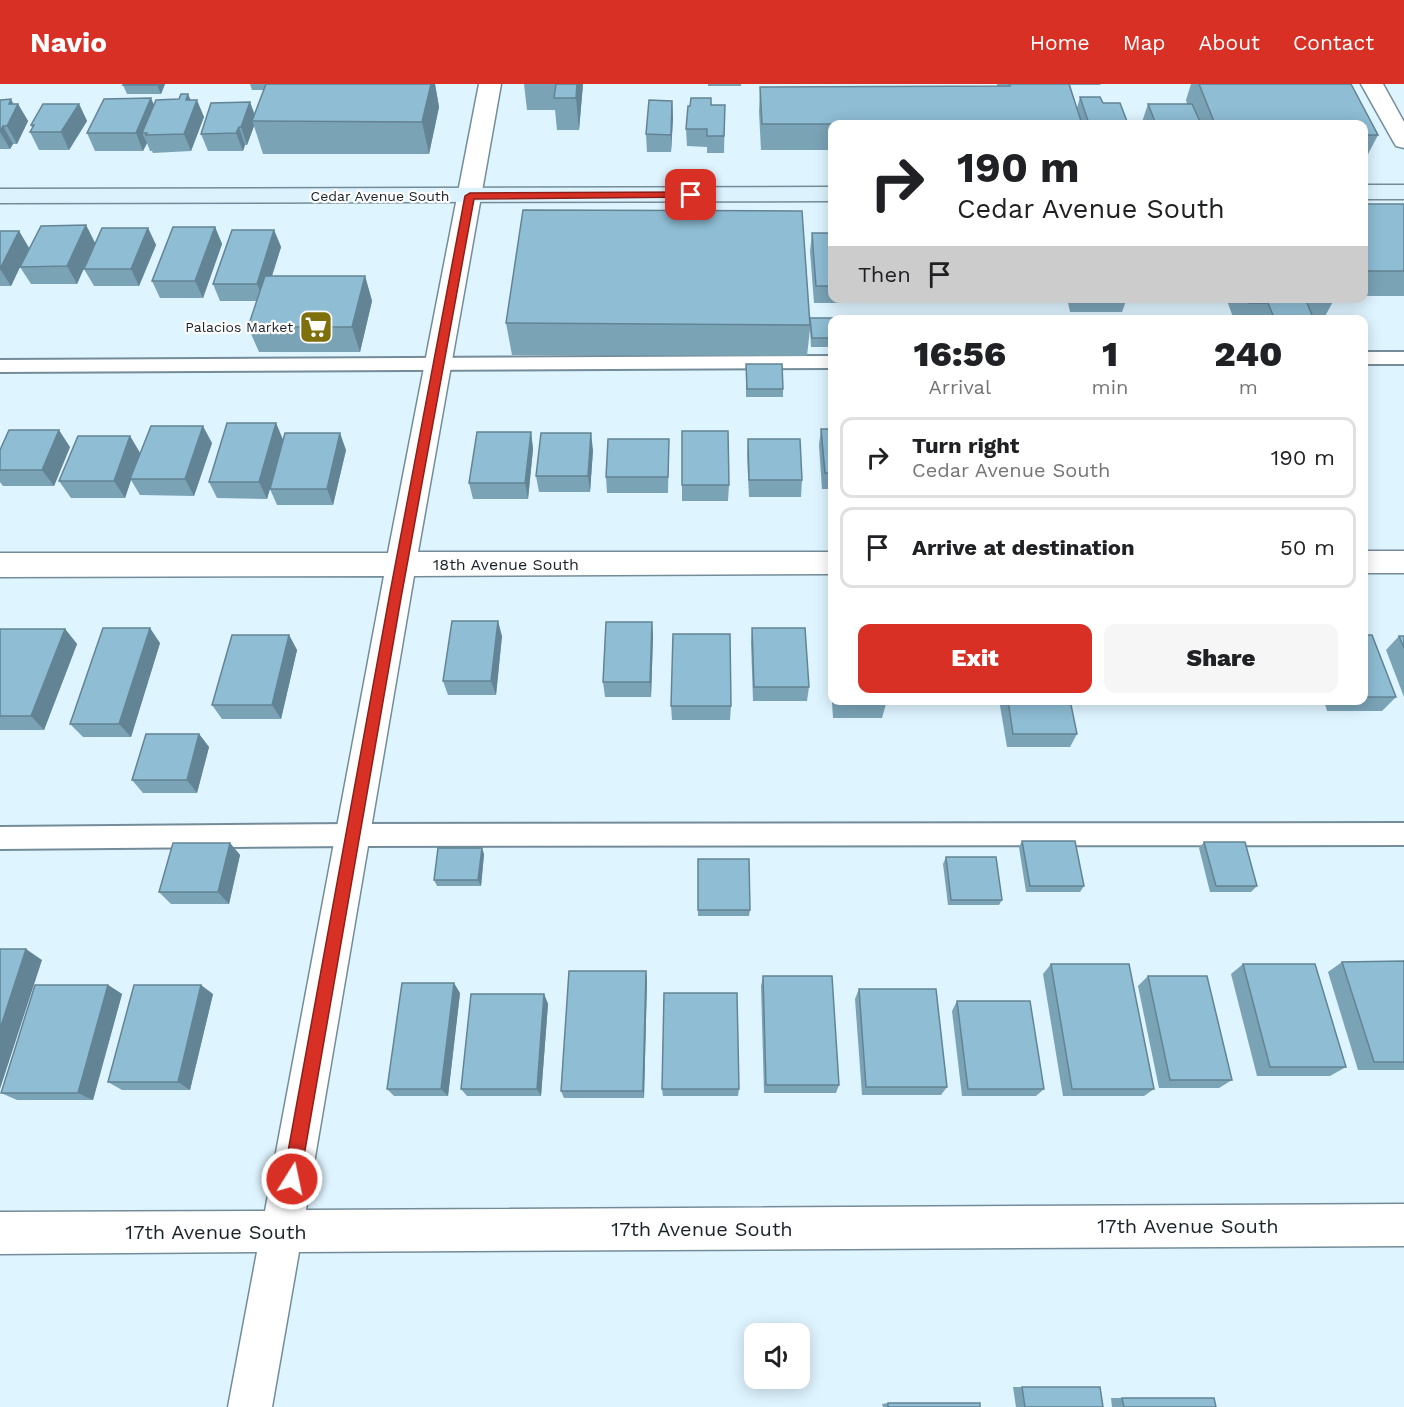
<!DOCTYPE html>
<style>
body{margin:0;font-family:"Work Sans",sans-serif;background:#f6f6f6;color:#202124;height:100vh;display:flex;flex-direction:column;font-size:22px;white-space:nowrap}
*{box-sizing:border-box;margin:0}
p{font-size:20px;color:#757577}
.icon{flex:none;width:33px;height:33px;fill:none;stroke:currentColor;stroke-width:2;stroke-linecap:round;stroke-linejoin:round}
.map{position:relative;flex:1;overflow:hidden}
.side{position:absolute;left:828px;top:231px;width:540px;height:390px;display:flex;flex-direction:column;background:#fff;border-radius:12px;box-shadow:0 3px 15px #0003}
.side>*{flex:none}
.hud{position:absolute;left:828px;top:36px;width:540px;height:183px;border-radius:12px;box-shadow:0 3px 15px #0003;background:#fff;color:#202124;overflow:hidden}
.controls{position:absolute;left:744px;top:1239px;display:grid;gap:12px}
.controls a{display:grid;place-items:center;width:66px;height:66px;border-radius:12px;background:#fff;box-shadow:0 3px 15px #0003;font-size:30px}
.pin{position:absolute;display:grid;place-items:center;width:51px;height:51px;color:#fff;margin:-26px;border-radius:12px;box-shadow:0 3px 9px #0006}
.me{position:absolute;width:66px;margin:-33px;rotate:10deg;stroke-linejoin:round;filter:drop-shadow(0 0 4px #0008)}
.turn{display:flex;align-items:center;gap:21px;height:126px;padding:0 30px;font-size:27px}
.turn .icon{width:78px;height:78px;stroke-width:2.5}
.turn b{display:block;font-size:42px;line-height:51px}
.then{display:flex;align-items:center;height:57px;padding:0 30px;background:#0003;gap:12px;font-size:22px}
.eta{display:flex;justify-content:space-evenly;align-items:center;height:102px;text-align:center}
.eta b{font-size:36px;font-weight:800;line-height:42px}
.primary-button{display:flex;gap:12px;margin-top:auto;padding:12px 30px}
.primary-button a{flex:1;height:69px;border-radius:12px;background:#d93025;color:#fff;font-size:24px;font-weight:800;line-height:69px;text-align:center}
.primary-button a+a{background:#f6f6f6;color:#202124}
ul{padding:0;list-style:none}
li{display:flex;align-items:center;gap:18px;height:81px;margin:0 12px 9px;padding:0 18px;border:3px solid #e0e0e0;border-radius:12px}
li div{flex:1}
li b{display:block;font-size:22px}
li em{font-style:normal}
header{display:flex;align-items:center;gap:36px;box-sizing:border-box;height:84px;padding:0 30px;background:#d93025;color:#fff}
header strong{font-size:28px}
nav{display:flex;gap:33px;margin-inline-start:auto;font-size:21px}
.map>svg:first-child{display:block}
</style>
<header>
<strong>Navio</strong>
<nav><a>Home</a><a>Map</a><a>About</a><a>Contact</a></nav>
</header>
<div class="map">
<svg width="1404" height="1323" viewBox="0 0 1404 1323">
<rect width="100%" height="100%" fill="#def4ff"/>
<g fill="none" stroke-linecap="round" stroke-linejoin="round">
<g stroke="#748c99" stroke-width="4">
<g id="service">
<rect x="1364" y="268" width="40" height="12"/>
<path d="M832,272V284L0,288V276Z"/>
<path d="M1404,739V761L352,762L0,765V743L352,740Z"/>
</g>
</g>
<g stroke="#748c99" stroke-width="3">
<g id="minor">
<path d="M479,0H501L418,468H832V490L414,492L306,1126L1404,1120V1162L299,1168L272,1323H228L257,1168L0,1170V1128L265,1127L384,492L0,493V469H388Z"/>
<rect x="1364" y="467" width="40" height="22"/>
</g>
</g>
<g stroke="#748c99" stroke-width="3">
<path id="tertiary" d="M1361,0H1383L1404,38V64L1396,62L1393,57Z"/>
</g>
<g stroke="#748c99" stroke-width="3">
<g id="secondary">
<rect x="1364" y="101" width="40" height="14"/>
<path d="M832,103V117L0,119V105Z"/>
</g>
</g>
<use href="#service" fill="#fff" fill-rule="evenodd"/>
<use href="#minor" fill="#fff" fill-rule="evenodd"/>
<use href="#tertiary" fill="#fff" fill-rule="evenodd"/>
<use href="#secondary" fill="#dcf3fe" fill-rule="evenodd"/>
</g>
<g fill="#7aa3b6">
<path d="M165,0L161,10H127L123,1Z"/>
<path d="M250,0H435L439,23L429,70H263L254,42L247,61H245L243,67H208L201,50L250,18L255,31L264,6H252Z"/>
<path d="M524,0H583L579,46H557L555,26H527Z"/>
<rect x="708" y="0" width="33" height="2"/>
<path d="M997,0H1101L1100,1H1070L1077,24L1080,13L1103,19L1128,40H832V66H761L759,28L760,3L997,2Z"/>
<path d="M1191,0H1351L1378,51L1365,76H1364V40H1144L1142,38L1148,20H1187L1186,16Z"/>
<path d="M188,10L190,16L204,33L191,67L153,69L152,67H150L147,59L143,67H95L87,49L151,14L154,21L179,15Z"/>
<path d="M0,16L13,20H18L28,37L17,60H13L10,65H0Z"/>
<path d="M672,17L673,34L671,68H647L646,50Z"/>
<path d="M79,20L87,37L69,66H39L30,48L32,44L31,41Z"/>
<path d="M711,21H725L724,69H707V63L687,62L686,45Z"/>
<rect x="1364" y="120" width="40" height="92"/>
<path d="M86,141L95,159L77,200H31L20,183Z"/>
<path d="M215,143L222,160L203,214H160L152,197Z"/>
<path d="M148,144L156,161L139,202H94L84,185Z"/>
<path d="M274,146L281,163L272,192H365L372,217L360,268H259L248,243L257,217H220L213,200Z"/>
<path d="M0,147H19L29,164L11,202H0Z"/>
<path d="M812,149H832V214H862V219H814L810,167Z"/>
<path d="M1067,214H1127L1122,228H1070Z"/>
<path d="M1226,214H1335L1323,236H1234Z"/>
<path d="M832,236V263H811L810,245L807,272L512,271L506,239H810Z"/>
<path d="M746,280L783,305V313H746Z"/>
<path d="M276,339L283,356L346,366L333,421H277L270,405L267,415L217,414L209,398Z"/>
<path d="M821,345H832V405H822L819,361Z"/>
<path d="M531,348L533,365L528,415H473L469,399Z"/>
<path d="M130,352L140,369L212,359L194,412L140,411L131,396L125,414H71L59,397Z"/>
<path d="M669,355L668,409H607L606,393Z"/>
<path d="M748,355L802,396L801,413H749L747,371Z"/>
<path d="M70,363L54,402H3L0,398V366Z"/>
<path d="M593,366L590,408H539L536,392Z"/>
<path d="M682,401H729L728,417H682Z"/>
<path d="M652,538L653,553L651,613H605L603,598Z"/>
<path d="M830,543H832V616H886V620L882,634H833L828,558Z"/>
<path d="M752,544L809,603L807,617H753L751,559Z"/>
<path d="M0,545H65L77,560L44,646H0Z"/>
<path d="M289,551L297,566L281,635H222L212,621Z"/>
<path d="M1364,551L1396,613L1382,627H1327L1324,616H1364Z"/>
<path d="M502,552L496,611H448L443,597Z"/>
<path d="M1399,552H1404V613L1386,566Z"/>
<path d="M160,559L131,653H83L70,640Z"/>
<path d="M915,616H975L973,621H915Z"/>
<path d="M999,616H1070L1077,650L1070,663H1007Z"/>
<path d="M1077,616H1136L1135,618H1077Z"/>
<path d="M1158,616H1219L1218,618H1159Z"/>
<path d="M671,622H731L730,636H672Z"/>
<path d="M199,650L209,663L197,709H143L132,696Z"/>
<path d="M1022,757L1084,802L1080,808H1026L1019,763Z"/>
<path d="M1204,758L1257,802L1251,808H1210L1199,764Z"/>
<path d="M230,759L240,771L229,820H171L159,808Z"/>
<path d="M484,770L481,802H437L434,796Z"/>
<path d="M946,773L1002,816L999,821H948L943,780Z"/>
<path d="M698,775L750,826L749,832H698Z"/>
<path d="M1404,877V986H1358L1328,888L1342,878Z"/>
<path d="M1051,880L1154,1005L1144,1012H1063L1043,890Z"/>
<path d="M1243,880L1346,983L1330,992H1257L1231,890Z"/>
<path d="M646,887L647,897L644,1014H564L561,1007Z"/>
<path d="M763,892L839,1001L836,1009H764L761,902Z"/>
<path d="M1148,892L1232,996L1219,1004H1159L1138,902Z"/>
<path d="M108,901L122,910L93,1016H17L1,1009Z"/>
<path d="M859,905L947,1003L941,1011H862L855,915Z"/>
<path d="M460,909L448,1012H394L387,1005Z"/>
<path d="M213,910L190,1006H122L108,998Z"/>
<path d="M544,910L548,920L541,1012H467L461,1005Z"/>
<path d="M957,917L1044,1005L1036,1012H962L952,927Z"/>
<path d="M662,1005H739L738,1012H663Z"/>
<path d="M1013,1303H1022L1103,1323H1016Z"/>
<path d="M1111,1314H1122L1216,1323H1112Z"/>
<path d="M888,1319L980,1323H883L882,1320Z"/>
</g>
<g fill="#638494">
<path d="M158,0H165L161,10L157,1Z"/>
<path d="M431,0H435L439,23L429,70L422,38Z"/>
<path d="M577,0H583L579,46L576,14Z"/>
<path d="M188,10L194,24L197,16L204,33L191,67L184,50L186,16Z"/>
<path d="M151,14L158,32L142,49L147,59L143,67L136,49Z"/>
<path d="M11,15L16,25L18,20L28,37L17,60L7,42L9,20Z"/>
<path d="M672,17L673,34L671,68V51Z"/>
<path d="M250,18L256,36L252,37L254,42L247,61L241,43Z"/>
<path d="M79,20L87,37L69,66L61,48Z"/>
<path d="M3,42L13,60L10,65L0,48Z"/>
<path d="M239,43L245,61L243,67L236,49Z"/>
<path d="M86,141L95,159L77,200L67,182Z"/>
<path d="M215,143L222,160L203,214L195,197Z"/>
<path d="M148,144L156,161L139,202L131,185Z"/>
<path d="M274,146L281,163L264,217L257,200Z"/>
<path d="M19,147L29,164L11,202L0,185Z"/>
<path d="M365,192L372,217L360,268L352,243Z"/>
<path d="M276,339L283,356L267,415L259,398Z"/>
<path d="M203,342L212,359L194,412L185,395Z"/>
<path d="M59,346L70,363L54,402L42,386Z"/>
<path d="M531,348L533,365L528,415L525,399Z"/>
<path d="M340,349L346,366L333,421L327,405Z"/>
<path d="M591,349L593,366L590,408L588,392Z"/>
<path d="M130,352L140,369L125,414L114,397Z"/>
<path d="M498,537L502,552L496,611L491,597Z"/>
<path d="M652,538L653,553L651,613L650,598Z"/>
<path d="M150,544L160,559L131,653L119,640Z"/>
<path d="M65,545L77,560L44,646L31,632Z"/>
<path d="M289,551L297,566L281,635L272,621Z"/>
<path d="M199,650L209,663L197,709L187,696Z"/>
<path d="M230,759L240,771L229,820L218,808Z"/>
<path d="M482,764L484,770L481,802L478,796Z"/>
<path d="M26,865L42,876L0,1005V945Z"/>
<path d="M646,887L647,897L644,1014L643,1007Z"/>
<path d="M454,899L460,909L448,1012L441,1005Z"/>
<path d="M108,901L122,910L93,1016L78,1009Z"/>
<path d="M201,901L213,910L190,1006L178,998Z"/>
<path d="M544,910L548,920L541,1012L537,1005Z"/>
</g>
<g fill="#8ebdd4" stroke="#638494" stroke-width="1.5">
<path d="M124,0H158L157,1H123Z"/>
<path d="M266,0H431L422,38L252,37Z"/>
<path d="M556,0H577L576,14H554Z"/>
<path d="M1009,0H1069L1082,40H762L760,3L1010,2Z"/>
<path d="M1199,0H1351L1378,51H1364V40H1215Z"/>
<path d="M181,10H188L186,16H197L184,50L146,51L147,49H142L156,16L179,15Z"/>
<path d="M1080,13H1100L1103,19H1120L1128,40H1089Z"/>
<path d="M151,14L136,49H87L104,15Z"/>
<path d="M691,14H711V21H725L724,52H707V45H686L688,22H690Z"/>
<path d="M11,15L9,20H18L7,42H3L0,48V16Z"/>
<path d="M649,16L672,17L671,51L646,50Z"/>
<path d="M250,18L241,43H239L236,49L201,50L211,19Z"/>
<path d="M43,20H79L61,48H30L34,41H31Z"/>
<path d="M1148,20H1192L1201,40H1156Z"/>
<rect x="1364" y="120" width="40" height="67"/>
<path d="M523,126L802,127L810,241L506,239Z"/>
<path d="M86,141L67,182L20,183L41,142Z"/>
<path d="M173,143H215L195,197H152Z"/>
<path d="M102,144H148L131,185H84Z"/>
<path d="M232,146H274L257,200H213Z"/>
<path d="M0,147H19L0,185Z"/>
<path d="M812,149H832V202H816Z"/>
<path d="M265,192H365L352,243H248Z"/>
<path d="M1247,214H1305L1314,236H1275L1268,219H1249Z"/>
<path d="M810,234H854V236H832V254H812Z"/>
<path d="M746,280H782L783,305H747Z"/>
<path d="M227,339H276L259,398H209Z"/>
<path d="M151,342H203L185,395H130Z"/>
<path d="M821,345H832V389H825Z"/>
<path d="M9,346H59L42,386H0V366Z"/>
<path d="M682,347H728L729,401H682Z"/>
<path d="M477,348H531L525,399H469Z"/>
<path d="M285,349H340L327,405H270Z"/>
<path d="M541,349H591L588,392H536Z"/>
<path d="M78,352H130L114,397H59Z"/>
<path d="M608,355H669L668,393H606Z"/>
<path d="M748,355H800L802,396H749Z"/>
<path d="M452,537H498L491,597H443Z"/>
<path d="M606,538H652L650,598H603Z"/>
<path d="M830,543H832V577Z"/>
<path d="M103,544H150L119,640H70Z"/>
<path d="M752,544H805L809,603H754Z"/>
<path d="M0,545H65L31,632H0Z"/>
<path d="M673,550H730L731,622H671Z"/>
<path d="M232,551H289L272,621H212Z"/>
<path d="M1364,551H1372L1396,613H1364Z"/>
<path d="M1399,552H1404V564Z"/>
<path d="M835,616H886V620H836Z"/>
<path d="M1008,616H1070L1077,650H1013Z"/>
<path d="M146,650H199L187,696H132Z"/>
<path d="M1022,757H1075L1084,802H1030Z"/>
<path d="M1204,758H1245L1257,802H1216Z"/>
<path d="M173,759H230L218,808H159Z"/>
<path d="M438,764H482L478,796H434Z"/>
<path d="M946,773H996L1002,816H951Z"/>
<path d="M698,775H749L750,826H698Z"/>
<path d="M0,865H26L0,945Z"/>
<path d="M1404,877V978H1374L1342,878Z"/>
<path d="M1051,880H1129L1154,1005H1072Z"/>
<path d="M1243,880H1315L1346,983H1270Z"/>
<path d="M569,887H646L643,1007H561Z"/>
<path d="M763,892H832L839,1001H766Z"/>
<path d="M1148,892H1207L1232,996H1170Z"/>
<path d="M402,899H454L441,1005H387Z"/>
<path d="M35,901H108L78,1009H1Z"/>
<path d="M134,901H201L178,998H108Z"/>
<path d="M859,905H936L947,1003H866Z"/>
<path d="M664,909H737L739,1005H662Z"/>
<path d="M471,910H544L537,1005H461Z"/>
<path d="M957,917H1030L1044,1005H968Z"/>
<path d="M1022,1303H1100L1103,1323H1025Z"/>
<path d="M1122,1314H1214L1216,1323H1124Z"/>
<rect x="888" y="1319" width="92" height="4"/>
</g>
<path fill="#d93025" stroke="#8d1f18" stroke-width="1.5" d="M691,108L696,111L694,113L474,115L401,514L300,1095L298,1101L292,1103L286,1101L283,1095L389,514L465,112L470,109Z"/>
<defs>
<g id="supermarket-square" transform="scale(1.725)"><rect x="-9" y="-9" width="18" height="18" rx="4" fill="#7f700e" stroke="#fdfdfd"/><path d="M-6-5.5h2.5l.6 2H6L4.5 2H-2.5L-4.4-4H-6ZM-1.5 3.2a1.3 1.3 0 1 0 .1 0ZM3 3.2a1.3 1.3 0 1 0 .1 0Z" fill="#fff"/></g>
</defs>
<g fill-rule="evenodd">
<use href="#supermarket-square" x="316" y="243"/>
</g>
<g text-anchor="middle" stroke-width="4.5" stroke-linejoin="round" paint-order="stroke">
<g font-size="14" fill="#192328" stroke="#fdfdfd">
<text x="380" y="117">Cedar Avenue South</text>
</g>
<g font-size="14" fill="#192328" stroke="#fdfdfd" text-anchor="end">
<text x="293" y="248">Palacios Market</text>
</g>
<g font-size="16" fill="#192328" stroke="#fdfdfd">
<text x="506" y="486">18th Avenue South</text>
</g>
<g font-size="20" fill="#192328" stroke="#fdfdfd">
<text x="1188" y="1149">17th Avenue South</text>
<text x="702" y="1152">17th Avenue South</text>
<text x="216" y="1155">17th Avenue South</text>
</g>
</g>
</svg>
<div class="controls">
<a><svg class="icon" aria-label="sound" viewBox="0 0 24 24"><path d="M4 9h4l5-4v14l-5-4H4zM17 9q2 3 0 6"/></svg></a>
</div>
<div class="pin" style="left:691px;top:111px;background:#d93025"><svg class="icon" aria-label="arrive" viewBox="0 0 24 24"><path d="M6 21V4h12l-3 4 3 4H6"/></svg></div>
<svg class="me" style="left:292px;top:1095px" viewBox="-20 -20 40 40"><circle r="17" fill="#d93025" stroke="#fff" stroke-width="3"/><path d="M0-11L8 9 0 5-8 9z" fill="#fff"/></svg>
<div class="hud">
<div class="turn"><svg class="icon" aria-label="right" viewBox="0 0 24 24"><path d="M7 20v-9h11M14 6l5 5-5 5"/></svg><div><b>190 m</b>Cedar Avenue South</div></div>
<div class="then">Then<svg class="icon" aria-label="arrive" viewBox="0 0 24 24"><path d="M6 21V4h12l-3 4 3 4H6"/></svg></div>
</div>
<section class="side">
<div class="eta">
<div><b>16:56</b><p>Arrival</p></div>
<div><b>1</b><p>min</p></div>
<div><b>240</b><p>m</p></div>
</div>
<ul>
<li><svg class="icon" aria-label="right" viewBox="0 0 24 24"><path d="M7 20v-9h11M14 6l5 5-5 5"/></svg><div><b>Turn right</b><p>Cedar Avenue South</p></div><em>190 m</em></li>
<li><svg class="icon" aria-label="arrive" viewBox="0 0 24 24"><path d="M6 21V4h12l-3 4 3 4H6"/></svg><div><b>Arrive at destination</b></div><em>50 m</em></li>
</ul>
<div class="primary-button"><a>Exit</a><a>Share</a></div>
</section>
</div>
